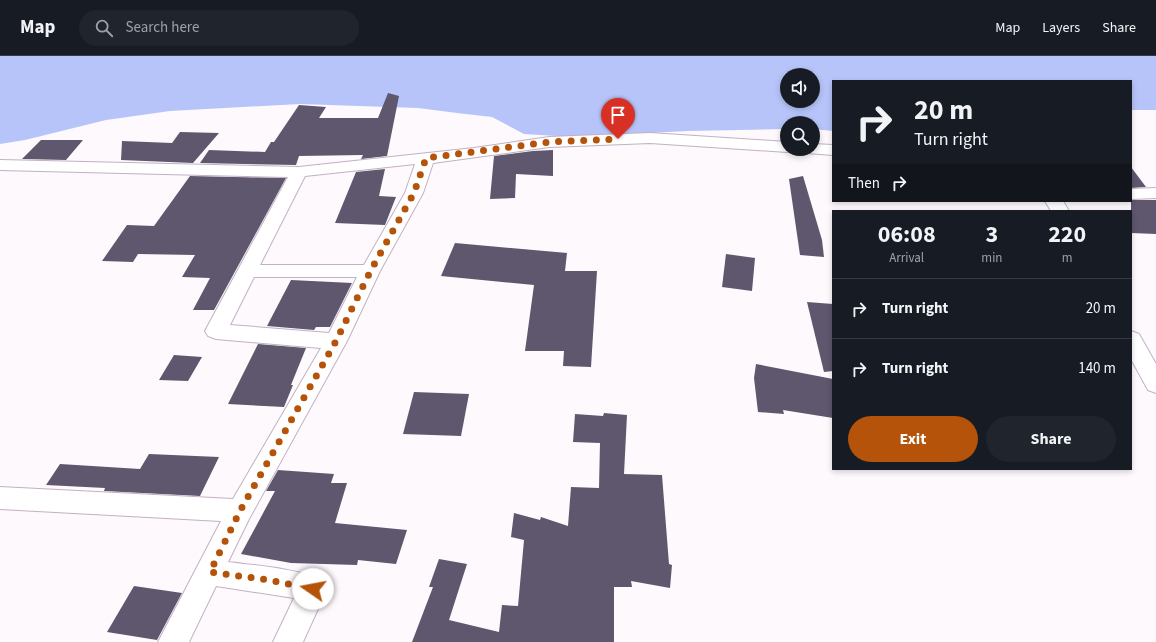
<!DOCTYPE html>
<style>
body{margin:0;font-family:"Source Sans 3",sans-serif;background:#20242c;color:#f1f3f6;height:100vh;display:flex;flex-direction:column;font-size:15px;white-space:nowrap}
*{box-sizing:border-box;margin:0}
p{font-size:13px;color:#9ea1a6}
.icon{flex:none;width:22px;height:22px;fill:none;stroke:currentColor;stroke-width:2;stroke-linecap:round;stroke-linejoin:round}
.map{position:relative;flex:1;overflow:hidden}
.panel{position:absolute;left:832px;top:154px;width:300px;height:260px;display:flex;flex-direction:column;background:#171b24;border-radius:0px;box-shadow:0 2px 6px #0003}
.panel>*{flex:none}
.guide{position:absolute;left:832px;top:24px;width:300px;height:122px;border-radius:0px;box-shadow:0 2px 6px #0003;background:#171b24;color:#f1f3f6;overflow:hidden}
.buttons{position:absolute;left:780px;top:12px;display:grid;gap:8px}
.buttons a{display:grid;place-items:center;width:40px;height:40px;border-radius:50%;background:#171b24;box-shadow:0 2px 6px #0003;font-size:20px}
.pin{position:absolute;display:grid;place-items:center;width:34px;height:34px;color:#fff;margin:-41px -17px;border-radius:50% 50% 50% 0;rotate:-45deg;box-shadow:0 0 4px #0007}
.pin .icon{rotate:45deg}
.me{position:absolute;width:44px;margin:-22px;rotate:282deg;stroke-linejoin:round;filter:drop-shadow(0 0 3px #0008)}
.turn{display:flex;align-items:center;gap:14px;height:84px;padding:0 16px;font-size:18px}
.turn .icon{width:52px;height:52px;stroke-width:2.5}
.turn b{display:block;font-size:28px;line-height:34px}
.then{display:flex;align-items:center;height:38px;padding:0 16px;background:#0003;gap:8px;font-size:15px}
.eta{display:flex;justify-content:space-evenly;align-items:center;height:68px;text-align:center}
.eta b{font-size:24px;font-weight:700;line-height:28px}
.button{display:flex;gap:8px;margin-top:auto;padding:8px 16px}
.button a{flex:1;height:46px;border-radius:24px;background:#b45309;color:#fff;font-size:16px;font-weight:700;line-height:46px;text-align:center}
.button a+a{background:#20242c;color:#f1f3f6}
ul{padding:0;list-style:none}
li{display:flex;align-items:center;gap:12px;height:60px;padding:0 16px;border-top:1px solid #363941}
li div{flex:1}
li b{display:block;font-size:15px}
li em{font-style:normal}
header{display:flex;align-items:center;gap:24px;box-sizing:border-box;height:56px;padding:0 20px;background:#171b24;border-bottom:1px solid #363941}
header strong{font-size:19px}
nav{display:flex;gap:22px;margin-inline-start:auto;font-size:14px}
.search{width:280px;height:36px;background:#20242c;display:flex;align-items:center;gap:10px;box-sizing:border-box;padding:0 14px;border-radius:22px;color:#9ea1a6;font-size:15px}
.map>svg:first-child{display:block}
</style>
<header>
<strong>Map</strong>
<div class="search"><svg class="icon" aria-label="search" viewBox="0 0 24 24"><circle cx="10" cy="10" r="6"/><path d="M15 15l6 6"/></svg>Search here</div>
<nav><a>Map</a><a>Layers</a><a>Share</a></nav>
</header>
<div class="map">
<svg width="1156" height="586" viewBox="0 0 1156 586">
<rect width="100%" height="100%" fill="#fdf9fd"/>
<path fill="#b7c4fa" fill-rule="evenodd" d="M0,0H1156V54H1131V25H833V75L813,73V67H787V73L687,75L572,81L524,78L492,61L457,57L418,52L300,48L170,55L106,64L25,84L0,88ZM787,19H813V45H787Z"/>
<g fill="#5e576d">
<path d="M388,37L399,40L387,100L361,103L363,99L299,100L296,109L200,107L209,94L265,96L271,86H274L299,49L326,51L319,62H378Z"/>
<path d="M180,76L219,77L193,107L121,104L122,85L172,87Z"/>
<path d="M41,84H83L66,104L22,103Z"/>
<path d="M553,94V120L516,118L515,142L490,143L494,100L533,95Z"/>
<path d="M1131,111L1146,131L1131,132Z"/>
<path d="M385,113L379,140L396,141L385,169L335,167L356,116Z"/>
<path d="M190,120L286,122L214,254H193L210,222L182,221L195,199L138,198L133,206L102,205L127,169L154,170Z"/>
<path d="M803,120L822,184L824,201L800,199L789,123Z"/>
<path d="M1131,144H1156V178L1131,177Z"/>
<path d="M455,187L567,197L565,215H597L591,311L563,310L564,295H525L534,229L441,220Z"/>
<path d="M726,198L755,202L752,235L722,231Z"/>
<path d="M291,224L352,227L330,271H316L314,274L267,270Z"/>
<path d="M807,246L833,248V315L824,316Z"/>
<path d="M258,288L306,292L291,329H293L284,351L228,348Z"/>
<path d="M174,299L202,301L188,325L159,324Z"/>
<path d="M756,308L833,323V362L783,354L784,358L758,356L754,322Z"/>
<path d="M414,336L469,338L461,380L403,378Z"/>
<path d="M604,357L627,359L624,418L662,419L669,508L672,509L670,532L631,525L632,531H614V586H412L433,531H429L439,503L467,508L449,564L499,576L502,549L518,550L524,484L511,481L514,457L540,464L541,461L568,470L571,431L599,432L600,387L573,386L575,358L603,360Z"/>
<path d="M149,398L219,401L200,440L104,435L105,432L46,429L60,408L140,413Z"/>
<path d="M278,414L334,418L331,427H347L335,467L407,474L396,508L358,504L357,509L291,507L241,498L275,435H266Z"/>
<path d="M134,530L182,537L157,584L107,576Z"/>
</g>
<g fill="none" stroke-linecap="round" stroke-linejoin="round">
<g stroke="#c3b0c4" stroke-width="2">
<g id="minor">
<path d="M650,77L787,86V93H794L787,96L650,87L549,91L433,107L423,137L380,215L347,285L249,463L228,506C260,510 293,512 323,524L327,533L303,586H273L294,542L216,530L189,586H158L221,465L0,453V431L233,443L321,292L216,283L208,280L205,275L288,121L0,114V104L299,111L474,92L549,81ZM415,108L405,137L364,209H260L305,120ZM254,221H357L329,277L230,269Z"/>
<path d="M813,88L833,89V99L807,97L805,93H813Z"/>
<path d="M1156,132V142L1131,143V133Z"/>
<path d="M1045,145H1063L1069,155H1051Z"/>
<path d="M1131,275L1139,278L1156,308V337L1148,334L1131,303Z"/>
</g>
</g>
<use href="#minor" fill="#fff" fill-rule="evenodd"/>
</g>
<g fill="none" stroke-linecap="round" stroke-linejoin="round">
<path stroke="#b45309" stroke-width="7" stroke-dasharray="0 12.6" d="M313,533L269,524L210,516L240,455L336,285L370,216L414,137L426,102L549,86L618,83"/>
</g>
</svg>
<div class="buttons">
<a><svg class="icon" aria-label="sound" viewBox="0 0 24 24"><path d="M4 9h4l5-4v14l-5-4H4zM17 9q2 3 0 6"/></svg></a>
<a><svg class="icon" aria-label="search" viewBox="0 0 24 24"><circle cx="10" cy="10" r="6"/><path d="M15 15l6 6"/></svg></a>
</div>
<div class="pin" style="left:618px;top:83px;background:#d93025"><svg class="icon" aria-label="arrive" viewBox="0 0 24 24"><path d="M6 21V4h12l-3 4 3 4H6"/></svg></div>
<svg class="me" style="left:313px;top:533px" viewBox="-20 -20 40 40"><circle r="19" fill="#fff"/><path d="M0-13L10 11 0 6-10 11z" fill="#b45309"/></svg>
<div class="guide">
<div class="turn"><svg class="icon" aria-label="right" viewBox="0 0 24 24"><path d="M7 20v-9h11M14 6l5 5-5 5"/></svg><div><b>20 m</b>Turn right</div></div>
<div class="then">Then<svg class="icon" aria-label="right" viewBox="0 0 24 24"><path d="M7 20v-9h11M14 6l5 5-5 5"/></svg></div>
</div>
<section class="panel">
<div class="eta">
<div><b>06:08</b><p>Arrival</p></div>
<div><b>3</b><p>min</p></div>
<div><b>220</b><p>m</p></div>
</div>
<ul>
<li><svg class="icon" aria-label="right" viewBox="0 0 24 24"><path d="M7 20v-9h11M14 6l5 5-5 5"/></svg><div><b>Turn right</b></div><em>20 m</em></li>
<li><svg class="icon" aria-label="right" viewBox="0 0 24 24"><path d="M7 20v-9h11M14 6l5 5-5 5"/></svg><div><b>Turn right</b></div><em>140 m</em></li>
</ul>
<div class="button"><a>Exit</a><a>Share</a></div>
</section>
</div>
